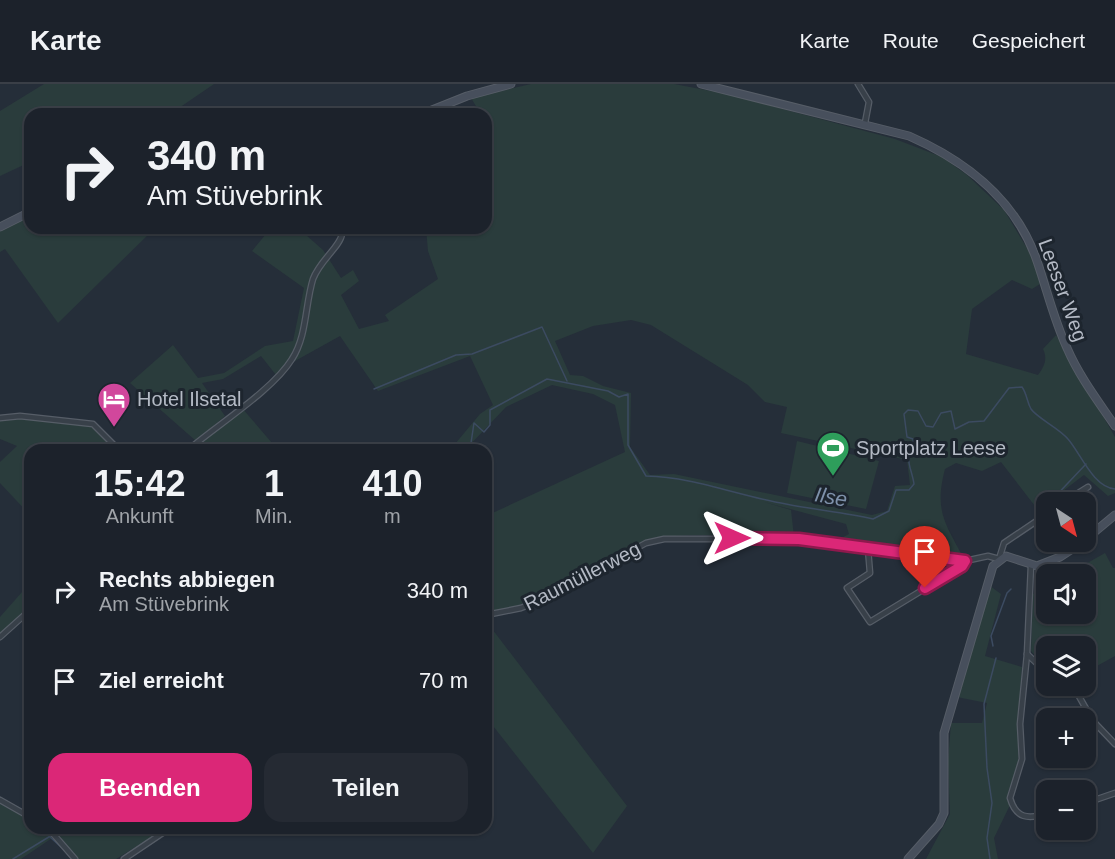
<!DOCTYPE html>
<html lang="de">
<meta charset="utf-8">
<style>
body{margin:0;font-family:Arial,sans-serif;background:#252a33;color:#f1f3f6;height:100vh;display:flex;flex-direction:column;font-size:22px;white-space:nowrap}
*{box-sizing:border-box;margin:0}
p{font-size:20px;color:#a0a4a9}
.icon{flex:none;width:33px;height:33px;fill:none;stroke:currentColor;stroke-width:2;stroke-linecap:round;stroke-linejoin:round}
.map{position:relative;flex:1;overflow:hidden}
.panel{position:absolute;left:24px;top:360px;width:468px;height:390px;display:flex;flex-direction:column;background:#1c222b;border-radius:18px;box-shadow:0 2px 4px #0004,0 0 0 2px #3a3f47}
.panel>*{flex:none}
.top-card{position:absolute;left:24px;top:24px;width:468px;height:126px;border-radius:18px;box-shadow:0 2px 4px #0004,0 0 0 2px #3a3f47;background:#1c222b;color:#f1f3f6;overflow:hidden}
.needle{width:39px;rotate:144deg}
.fabs{position:absolute;left:1036px;top:408px;display:grid;gap:12px}
.fabs a{display:grid;place-items:center;width:60px;height:60px;border-radius:12px;background:#1c222b;box-shadow:0 2px 4px #0004,0 0 0 2px #3a3f47;font-size:30px}
.pin{position:absolute;display:grid;place-items:center;width:51px;height:51px;color:#fff;margin:-62px -26px;border-radius:50% 50% 50% 0;rotate:-45deg;box-shadow:0 0 6px #0007}
.pin .icon{rotate:45deg}
.me{position:absolute;width:66px;margin:-33px;rotate:90deg;stroke-linejoin:round;filter:drop-shadow(0 0 4px #0008)}
.turn{display:flex;align-items:center;gap:21px;height:126px;padding:0 24px;font-size:27px}
.turn .icon{width:78px;height:78px;stroke-width:2.5}
.turn b{display:block;font-size:42px;line-height:51px}
.eta{display:flex;justify-content:space-evenly;align-items:center;height:102px;text-align:center}
.eta b{font-size:36px;font-weight:600;line-height:42px}
.action{display:flex;gap:12px;margin-top:auto;padding:12px 24px}
.action a{flex:1;height:69px;border-radius:18px;background:#db2777;color:#fff;font-size:24px;font-weight:600;line-height:69px;text-align:center}
.action a+a{background:#252a33;color:#f1f3f6}
ul{padding:0;list-style:none}
li{display:flex;align-items:center;gap:18px;height:90px;padding:0 24px}
li div{flex:1}
li b{display:block;font-size:22px}
li em{font-style:normal}
header{display:flex;align-items:center;gap:36px;box-sizing:border-box;height:84px;padding:0 30px;background:#1c222b;border-bottom:2px solid #3a3f47}
header strong{font-size:28px}
nav{display:flex;gap:33px;margin-inline-start:auto;font-size:21px}
.map>svg:first-child{display:block}
</style>
<header>
<strong>Karte</strong>
<nav><a>Karte</a><a>Route</a><a>Gespeichert</a></nav>
</header>
<div class="map">
<svg width="1115" height="775" viewBox="0 0 1115 775">
<rect width="100%" height="100%" fill="#252e39"/>
<g fill="#2a3c3c" fill-rule="evenodd">
<path d="M44,0H214L170,30H30V78L0,92V27Z"/>
<path d="M531,0H674L727,10L895,55L942,73L967,91L1004,126L1034,176L1040,200L1032,205L1012,196L972,225L966,270L1038,291C1044,283 1048,275 1043,265L1056,251L1115,353V409L1108,412L1084,391L1038,426L1001,378L982,387L956,379L945,385C934,427 945,439 964,475L836,457L849,450L846,440L764,418L791,426L794,453C759,453 672,446 644,458C590,481 546,521 486,529V432L625,368L615,321L593,310L552,301L506,323L465,366H450L480,330L493,321L470,272L378,307L340,252L286,282L276,291L261,272L223,295L202,299L225,332L196,357L130,299L173,261L198,294L224,289L265,262L293,257L304,204L252,167L271,144H298L323,166L341,194L353,186L359,197L341,211L359,245L389,237L385,231L438,195L428,167L426,144H486V30H475L479,27L471,14ZM631,236L651,241L748,301L765,318L787,323L781,349L907,376L910,401L895,402L887,427L872,431L674,390L650,391L630,363L631,309L603,302L583,292L570,291L555,257L593,242Z"/>
<path d="M30,132V144H155L58,239L5,165L0,168V145Z"/>
<path d="M242,324L278,366H202L197,360Z"/>
<path d="M21,334L91,342L114,363L111,366H30V431L0,399V378L17,362L0,355V336Z"/>
<path d="M797,357L879,377L866,425L787,409Z"/>
<path d="M1105,469L1113,484H1115V572L1086,588V562H1047V586L1031,567L1033,510L1047,502V530H1086V490H1068Z"/>
<path d="M30,499V523L0,551V533Z"/>
<path d="M990,502L1001,510L985,572L1022,583L1018,640L1019,682L1008,708L1010,721L994,754L998,775H926L950,730L948,677L951,639H982L987,619L957,613Z"/>
<path d="M486,537L627,722L593,769L486,633Z"/>
<path d="M0,720L30,736V744H43L47,748L49,744H166L116,775H78L58,750L21,775H0Z"/>
</g>
<g fill="none" stroke-linecap="round" stroke-linejoin="round">
<g stroke="#3c4b61" stroke-width="1.5">
<path d="M374,305L456,271L472,270L542,243L567,297"/>
<path d="M200,363L202,366"/>
<path d="M462,366L471,359L474,339L484,348L490,341V326L547,295L608,307L619,313L628,310V361L646,392C694,393 739,412 786,420C815,426 844,428 873,435L889,427L896,406H909L914,400C912,385 903,374 914,361L913,355L907,353L904,330L908,326L918,327L926,342L933,343L941,329L951,327L955,345L969,338L984,337L1009,304L1022,303C1027,310 1027,318 1031,325C1037,334 1059,344 1068,355C1081,370 1093,403 1115,405"/>
<path d="M1050,418L1086,380"/>
<path d="M1035,436L1047,422"/>
<path d="M993,562L991,552L1007,509L1011,505"/>
<path d="M50,753L61,763"/>
<path d="M13,775L52,751"/>
<path d="M990,775L987,754L992,719L987,684L984,620L996,574"/>
</g>
<g stroke="#565d67" stroke-width="7">
<g id="street">
<path d="M858,0L869,18L865,39"/>
<path d="M0,334L20,332L93,340L119,366"/>
<path d="M188,366C217,341 273,306 292,275C307,252 305,221 313,195C320,176 340,163 342,150L339,144"/>
<path d="M1064,418L1088,403"/>
<path d="M868,465L870,489L847,504L870,538L962,482L965,477"/>
<path d="M1031,481L1027,570L1020,640L1022,675L1010,714C1016,735 1028,735 1047,730"/>
<path d="M486,531L521,524L541,516L646,459L664,455H794L965,477L988,472L999,475L1004,459L1047,430"/>
<path d="M0,553L30,526"/>
<path d="M1027,570L1047,589"/>
<path d="M1068,602L1076,607L1093,637L1115,660"/>
<path d="M0,716L30,733"/>
<path d="M1086,719L1115,709"/>
<path d="M48,744L75,775"/>
<path d="M124,775L170,744"/>
</g>
</g>
<g stroke="#565d67" stroke-width="9">
<g id="secondary">
<path d="M701,0L909,52C966,77 1016,116 1037,177C1047,206 1054,236 1067,264C1079,292 1098,317 1115,342"/>
<path d="M422,30L467,12L511,0"/>
<path d="M0,143L30,128"/>
<path d="M1086,455L1115,431"/>
<path d="M908,775L939,740L944,729V649L993,482L1006,472L1037,482L1060,473L1083,458"/>
</g>
</g>
<use href="#street" stroke="#384049" stroke-width="4.5"/>
<use href="#secondary" stroke="#474f5c" stroke-width="7"/>
</g>
<g fill="none" stroke-linecap="round" stroke-linejoin="round">
<g stroke="#8e194d" stroke-width="15">
<path id="route" d="M732,454L799,455L965,477L962,482L925,504"/>
</g>
<use href="#route" stroke="#db2777" stroke-width="10"/>
</g>
<defs>
<g id="hotel-pin" transform="scale(1.725)"><path d="M0 17L-7.5 6A9.5 9.5 0 1 1 7.5 6Z" fill="#d1479c" stroke="#1d252e"/><path d="M-6-4.5h1.5V1H6V5H4.5V3h-9V5H-6ZM-4 0a1.8 1.8 0 1 1 3.6 0ZM.5 0V-2.5h3Q6-2.5 6 0Z" fill="#fff"/></g>
<g id="stadium-pin" transform="scale(1.725)"><path d="M0 17L-7.5 6A9.5 9.5 0 1 1 7.5 6Z" fill="#2e9e5b" stroke="#1d252e"/><path d="M0-5a6.5 5 0 1 0 0 10a6.5 5 0 1 0 0-10ZM-3.5-1.8h7v3.6h-7Z" fill="#fff"/></g>
</defs>
<g fill-rule="evenodd">
<use href="#hotel-pin" x="114" y="315"/>
<use href="#stadium-pin" x="833" y="364"/>
</g>
<g text-anchor="middle" stroke-width="6" stroke-linejoin="round" paint-order="stroke">
<g font-size="20" fill="#b4bac5" stroke="#1d252e">
<text transform="translate(1063 206) rotate(70)" y="7">Leeser Weg</text>
<text transform="translate(582 492) rotate(-27)" y="7">Raumüllerweg</text>
</g>
<g font-size="20" fill="#b4bac5" stroke="#1d252e" text-anchor="start">
<text x="137" y="322">Hotel Ilsetal</text>
<text x="856" y="371">Sportplatz Leese</text>
</g>
<g font-size="21" font-style="italic" fill="#7e91aa" stroke="#1d252e">
<text transform="translate(831 413) rotate(10)" y="7">Ilse</text>
</g>
</g>
</svg>
<div class="fabs">
<a><svg class="needle" viewBox="-14 -14 28 28"><path d="M0-13l5 13h-10z" fill="#e53935"/><path d="M0 13l5-13h-10z" fill="#a0a4a9"/></svg></a>
<a><svg class="icon" aria-label="sound" viewBox="0 0 24 24"><path d="M4 9h4l5-4v14l-5-4H4zM17 9q2 3 0 6"/></svg></a>
<a><svg class="icon" aria-label="layers" viewBox="0 0 24 24"><path d="M12 4l9 5-9 5-9-5zM3 14l9 5 9-5"/></svg></a>
<a>+</a>
<a>−</a>
</div>
<div class="pin" style="left:925px;top:504px;background:#d93025"><svg class="icon" aria-label="arrive" viewBox="0 0 24 24"><path d="M6 21V4h12l-3 4 3 4H6"/></svg></div>
<svg class="me" style="left:732px;top:454px" viewBox="-20 -20 40 40"><path d="M0-17L14 15 0 8-14 15z" fill="#db2777" stroke="#fff" stroke-width="4"/></svg>
<div class="top-card">
<div class="turn"><svg class="icon" aria-label="right" viewBox="0 0 24 24"><path d="M7 20v-9h11M14 6l5 5-5 5"/></svg><div><b>340 m</b>Am Stüvebrink</div></div>
</div>
<section class="panel">
<div class="eta">
<div><b>15:42</b><p>Ankunft</p></div>
<div><b>1</b><p>Min.</p></div>
<div><b>410</b><p>m</p></div>
</div>
<ul>
<li><svg class="icon" aria-label="right" viewBox="0 0 24 24"><path d="M7 20v-9h11M14 6l5 5-5 5"/></svg><div><b>Rechts abbiegen</b><p>Am Stüvebrink</p></div><em>340 m</em></li>
<li><svg class="icon" aria-label="arrive" viewBox="0 0 24 24"><path d="M6 21V4h12l-3 4 3 4H6"/></svg><div><b>Ziel erreicht</b></div><em>70 m</em></li>
</ul>
<div class="action"><a>Beenden</a><a>Teilen</a></div>
</section>
</div>
